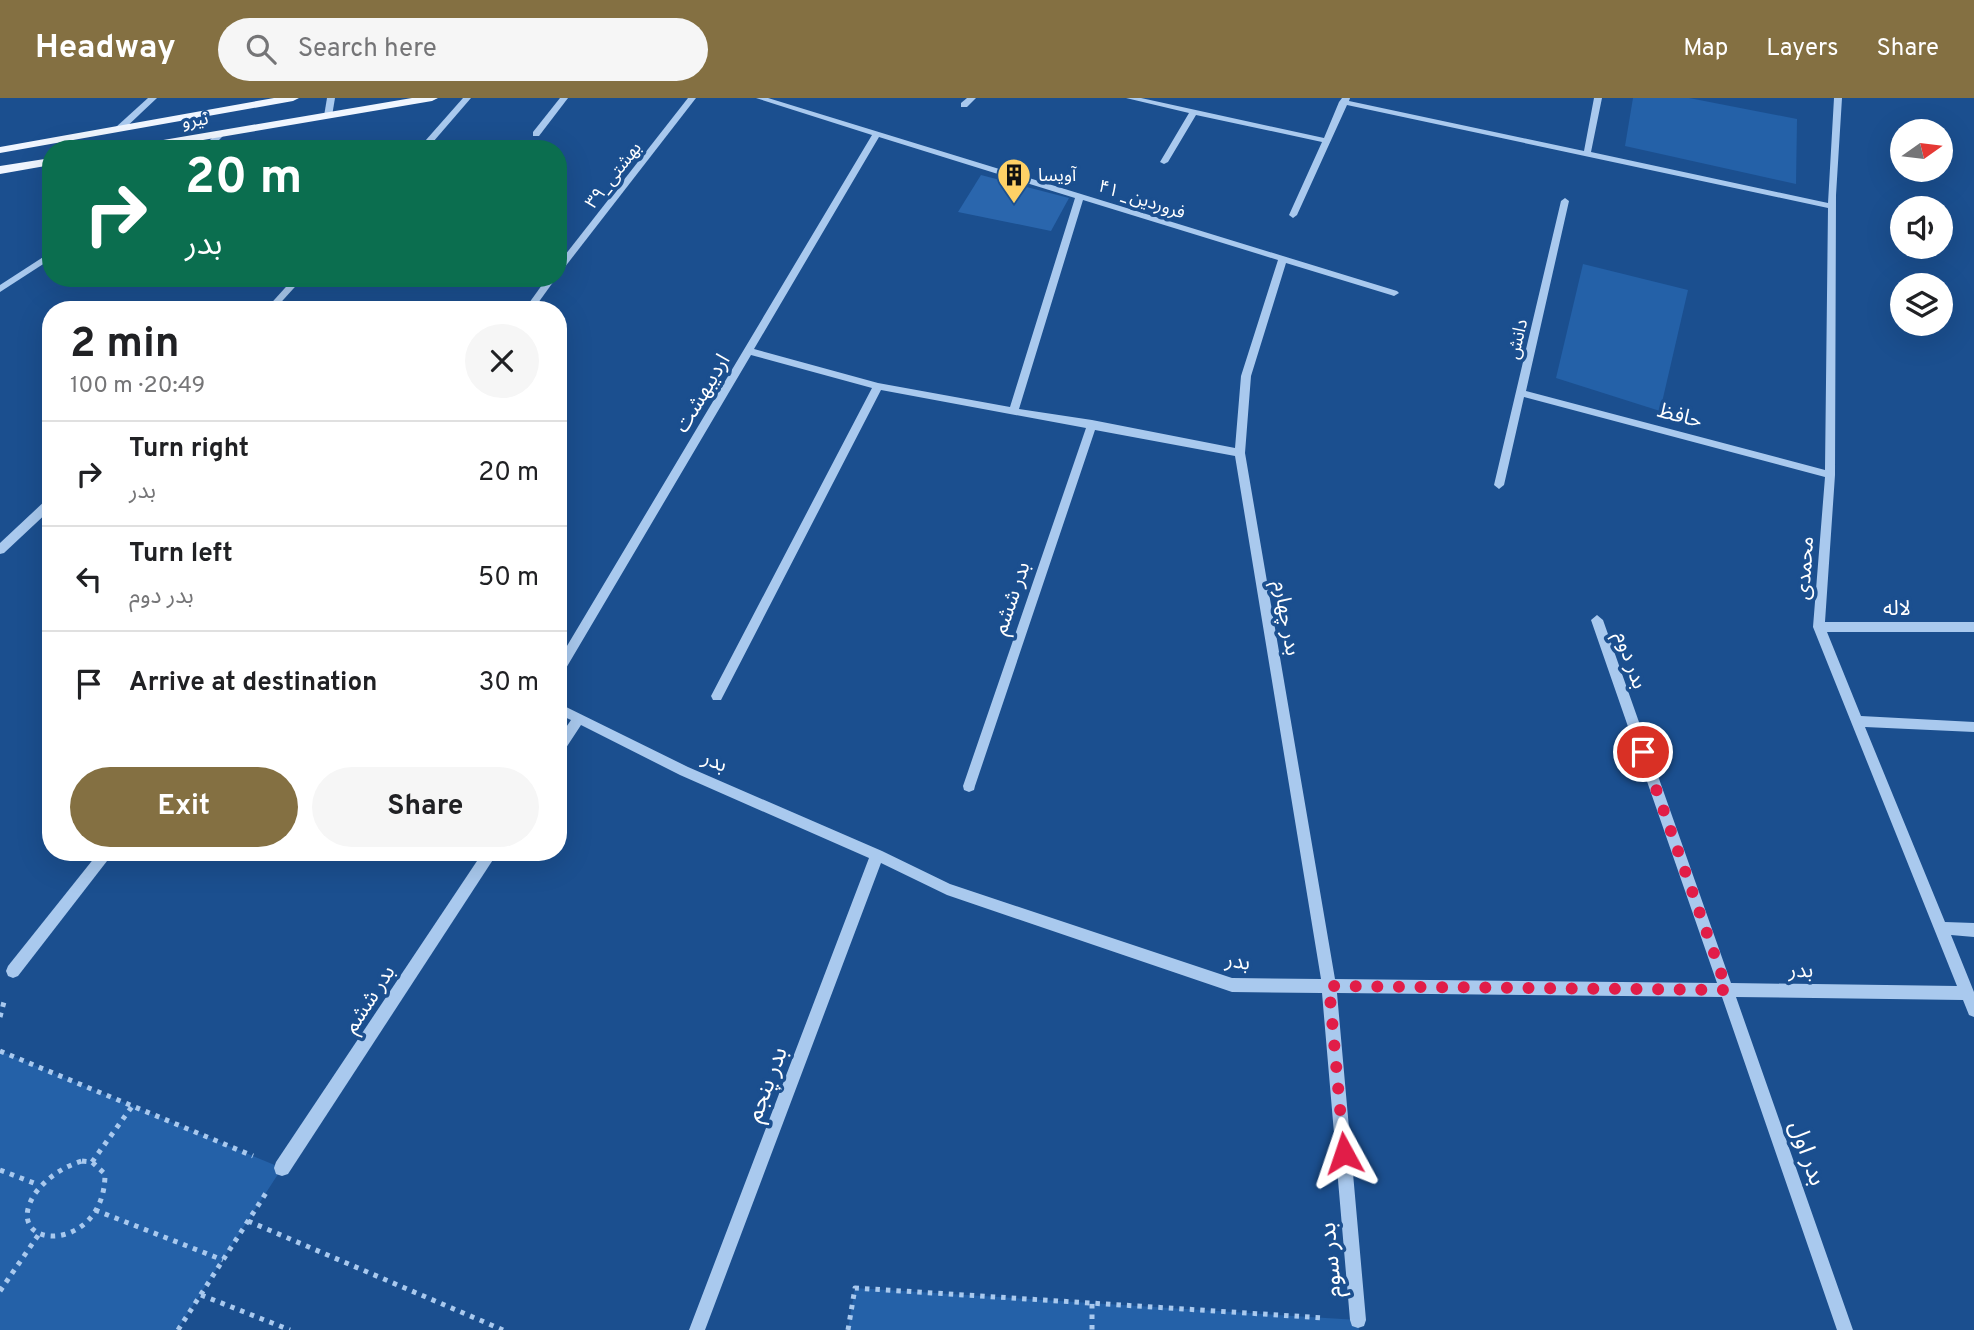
<!DOCTYPE html>
<meta charset="utf-8">
<style>
body{margin:0;font-family:Overpass,"Noto Sans Arabic",sans-serif;background:#f6f6f6;color:#202124;height:100vh;display:flex;flex-direction:column;font-size:26px;white-space:nowrap}
*{box-sizing:border-box;margin:0}
p{font-size:23px;color:#757577}
.icon{flex:none;width:38px;height:38px;fill:none;stroke:currentColor;stroke-width:2;stroke-linecap:round;stroke-linejoin:round}
.map{position:relative;flex:1;overflow:hidden}
.drawer{position:absolute;left:42px;top:203px;width:525px;height:560px;display:flex;flex-direction:column;background:#fff;border-radius:28px;box-shadow:0 7px 28px #0002}
.drawer>*{flex:none}
.hud{position:absolute;left:42px;top:42px;width:525px;height:147px;border-radius:28px;box-shadow:0 7px 28px #0002;background:#0b6e4f;color:#fff;overflow:hidden}
.needle{width:46px;rotate:76deg}
.buttons{position:absolute;left:1890px;top:21px;display:grid;gap:14px}
.buttons a{display:grid;place-items:center;width:63px;height:63px;border-radius:50%;background:#fff;box-shadow:0 7px 28px #0002;font-size:35px}
.pin{position:absolute;display:grid;place-items:center;width:60px;height:60px;color:#fff;margin:-30px;border:4px solid #fff;border-radius:50%;box-shadow:0 2px 7px #0007}
.me{position:absolute;width:77px;margin:-38px;rotate:355deg;stroke-linejoin:round;filter:drop-shadow(0 0 5px #0008)}
.turn{display:flex;align-items:center;gap:24px;height:147px;padding:0 28px;font-size:32px}
.turn .icon{width:91px;height:91px;stroke-width:2.5}
.turn b{display:block;font-size:49px;line-height:60px}
.round{display:grid;place-items:center;flex:none;width:74px;height:74px;border-radius:37px;background:#f6f6f6}
.headline{display:flex;align-items:center;justify-content:space-between;height:119px;padding:0 28px}
h1{font-size:42px;font-weight:700;line-height:52px}
.cta{display:flex;gap:14px;margin-top:auto;padding:14px 28px}
.cta a{flex:1;height:80px;border-radius:42px;background:#847042;color:#fff;font-size:28px;font-weight:700;line-height:80px;text-align:center}
.cta a+a{background:#f6f6f6;color:#202124}
ul{padding:0;list-style:none}
li{display:flex;align-items:center;gap:21px;height:105px;padding:0 28px;border-top:2px solid #e0e0e0}
li div{flex:1}
li b{display:block;font-size:26px}
li em{font-style:normal}
header{display:flex;align-items:center;gap:42px;box-sizing:border-box;height:98px;padding:0 35px;background:#847042;color:#fff}
header strong{font-size:33px}
nav{display:flex;gap:38px;margin-inline-start:auto;font-size:24px}
.search{width:490px;height:63px;background:#f6f6f6;display:flex;align-items:center;gap:18px;box-sizing:border-box;padding:0 24px;border-radius:38px;color:#757577;font-size:26px}
.map>svg:first-child{display:block}
</style>
<header>
<strong>Headway</strong>
<div class="search"><svg class="icon" aria-label="search" viewBox="0 0 24 24"><circle cx="10" cy="10" r="6"/><path d="M15 15l6 6"/></svg>Search here</div>
<nav><a>Map</a><a>Layers</a><a>Share</a></nav>
</header>
<div class="map">
<svg width="1974" height="1232" viewBox="0 0 1974 1232">
<rect width="100%" height="100%" fill="#1b4f8f"/>
<g fill="#2461a8">
<path d="M1633,0H1689L1797,21L1796,86L1625,48Z"/>
<path d="M1583,166L1688,192L1660,313L1556,280Z"/>
<path d="M0,953L282,1070L177,1232H0Z"/>
<path d="M855,1190L1358,1222L1359,1232H848Z"/>
</g>
<path fill="#2a66ad" d="M981,77L1069,100L1051,133L958,114Z"/>
<g fill="none" stroke-linecap="round" stroke-linejoin="round">
<g stroke="#a9c9ee" stroke-width="5" stroke-dasharray="4.5 6" stroke-linecap="butt">
<path d="M0,919L5,900"/>
<path d="M0,953L253,1058"/>
<path d="M82,1063L92,1064L105,1076C105,1157 0,1153 34,1097C46,1080 63,1069 82,1063Z"/>
<path d="M92,1064L133,1007"/>
<path d="M0,1072L39,1087"/>
<path d="M95,1112L223,1162"/>
<path d="M248,1123L503,1232"/>
<path d="M0,1193L39,1136"/>
<path d="M201,1197L290,1232"/>
<path d="M1092,1206V1232"/>
<path d="M178,1232L266,1095"/>
<path d="M848,1232L855,1190L1325,1220"/>
</g>
<g fill="#a9c9ee" fill-rule="evenodd">
<path d="M148,0H157L122,33H116V29Z"/>
<path d="M327,0H335L332,18L328,20L324,18Z"/>
<path d="M463,0H471L427,51H418Z"/>
<path d="M560,0H568L539,38H533V34Z"/>
<path d="M688,0H696L561,174L558,175V166Z"/>
<path d="M756,0H768L1397,193L1399,195L1394,198L1391,197L1286,165L1251,278L1245,355L1335,881L1717,885L1591,522L1597,517L1603,522L1731,885L1957,888L1813,529L1825,379L1524,299L1504,387L1499,391L1494,387L1561,103L1565,100L1569,103L1526,293L1825,372L1828,110L1347,7L1297,117L1293,120L1289,117L1322,44L1196,17L1168,64L1164,66L1160,64L1189,15L1126,0H1141L1324,40L1339,4L1342,0H1350L1349,3L1584,53L1594,0H1602L1591,54L1828,105L1834,0H1842L1836,97L1835,377L1825,524H1974V534H1827L1861,618L1974,624V634L1865,629L1945,824L1974,825V839L1951,837L1974,894V919L1969,917L1963,902L1736,899L1853,1232H1837L1722,899L1337,895L1366,1222L1364,1228L1358,1230L1352,1228L1350,1222L1322,895L1232,894L947,797L881,765L705,1232H689L869,760L680,677L581,627L562,656L558,657V641L571,622L558,616V605L688,669L882,753L950,786L1232,880L1321,881L1235,358L1095,332L975,688L974,692L969,694L964,692L963,688L1086,330L881,292L721,602H713L711,598L872,290L751,257L562,577L558,579V563L872,37ZM879,39L1075,100L1010,309L878,285L754,251ZM1083,102L1278,162L1241,278L1235,350L1092,322L1019,311Z"/>
<path d="M967,0H976L967,9H961V5Z"/>
<path d="M219,33L226,35L210,51H201Z"/>
<path d="M51,154V161L0,194V187Z"/>
<path d="M294,180H303L274,212H265Z"/>
<path d="M547,180H556L533,212H524Z"/>
<path d="M51,400V411L4,455L0,456V445L47,401Z"/>
<path d="M99,754H114L18,878L13,880L8,878L6,873L8,868Z"/>
<path d="M483,754H498L288,1076L282,1078L276,1076L274,1070L276,1064Z"/>
</g>
<g fill="#f0f6ff" fill-rule="evenodd">
<path d="M274,0H299L293,3L0,55V49Z"/>
<path d="M412,0H438L432,3L150,51H122L128,48Z"/>
<path d="M51,60V67L0,76V68Z"/>
</g>
</g>
<g fill="none" stroke-linecap="round" stroke-linejoin="round">
<path stroke="#e11d48" stroke-width="12" stroke-dasharray="0 21.6" d="M1344,1055L1329,888L1727,892L1643,654"/>
</g>
<defs>
<g id="building-pin" transform="scale(1.75)"><path d="M0 17L-7.5 6A9.5 9.5 0 1 1 7.5 6Z" fill="#ffd166" stroke="#1b4f8f"/><path d="M-4-6H4V6H1V3H-1V6H-4ZM-2.5-4.3h1.7v1.8h-1.7ZM.8-4.3h1.7v1.8H.8ZM-2.5-1h1.7V.8h-1.7ZM.8-1h1.7V.8H.8Z" fill="#111"/></g>
</defs>
<g fill-rule="evenodd">
<use href="#building-pin" x="1014" y="77"/>
</g>
<g text-anchor="middle" stroke-width="7" stroke-linejoin="round" paint-order="stroke">
<g font-size="18" fill="#fff" stroke="#1b4f8f">
<text transform="translate(195 22) rotate(-9)" y="6">نیرو</text>
<text transform="translate(613 77) rotate(-52)" y="6">۳۹_بهشتی</text>
<text transform="translate(1142 101) rotate(18)" y="6">۴۱ _فروردین</text>
<text transform="translate(1517 241) rotate(-77)" y="6">دانش</text>
</g>
<g font-size="18" fill="#fff" stroke="#1b4f8f" text-anchor="start">
<text x="1038" y="83">آویسا</text>
</g>
<g font-size="21" fill="#fff" stroke="#1b4f8f">
<text transform="translate(702 295) rotate(-59)" y="7">اردیبهشت</text>
<text transform="translate(1680 317) rotate(15)" y="7">حافظ</text>
<text transform="translate(1804 470) rotate(-86)" y="7">محمدی</text>
<text transform="translate(1011 500) rotate(-71)" y="7">بدر ششم</text>
<text x="1897" y="517">لاله</text>
<text transform="translate(1287 520) rotate(80)" y="7">بدر چهارم</text>
<text transform="translate(1631 562) rotate(71)" y="7">بدر دوم</text>
<text transform="translate(715 663) rotate(24)" y="7">بدر</text>
<text transform="translate(1238 863) rotate(9)" y="7">بدر</text>
<text transform="translate(1801 872) rotate(1)" y="7">بدر</text>
<text transform="translate(369 901) rotate(-57)" y="7">بدر ششم</text>
</g>
<g font-size="24" fill="#fff" stroke="#1b4f8f">
<text transform="translate(766 986) rotate(-69)" y="8">بدر پنجم</text>
<text transform="translate(1808 1055) rotate(71)" y="8">بدر اول</text>
<text transform="translate(1330 1162) rotate(-95)" y="8">بدر سوم</text>
</g>
</g>
</svg>
<div class="buttons">
<a><svg class="needle" viewBox="-14 -14 28 28"><path d="M0-13l5 13h-10z" fill="#e53935"/><path d="M0 13l5-13h-10z" fill="#757577"/></svg></a>
<a><svg class="icon" aria-label="sound" viewBox="0 0 24 24"><path d="M4 9h4l5-4v14l-5-4H4zM17 9q2 3 0 6"/></svg></a>
<a><svg class="icon" aria-label="layers" viewBox="0 0 24 24"><path d="M12 4l9 5-9 5-9-5zM3 14l9 5 9-5"/></svg></a>
</div>
<div class="pin" style="left:1643px;top:654px;background:#d93025"><svg class="icon" aria-label="arrive" viewBox="0 0 24 24"><path d="M6 21V4h12l-3 4 3 4H6"/></svg></div>
<svg class="me" style="left:1344px;top:1055px" viewBox="-20 -20 40 40"><path d="M0-17L14 15 0 8-14 15z" fill="#e11d48" stroke="#fff" stroke-width="4"/></svg>
<div class="hud">
<div class="turn"><svg class="icon" aria-label="right" viewBox="0 0 24 24"><path d="M7 20v-9h11M14 6l5 5-5 5"/></svg><div><b>20 m</b>بدر</div></div>
</div>
<section class="drawer">
<div class="headline"><div><h1>2 min</h1><p>100 m · 20:49</p></div><a class="round"><svg class="icon" aria-label="close" viewBox="0 0 24 24"><path d="M6 6l12 12M18 6L6 18"/></svg></a></div>
<ul>
<li><svg class="icon" aria-label="right" viewBox="0 0 24 24"><path d="M7 20v-9h11M14 6l5 5-5 5"/></svg><div><b>Turn right</b><p>بدر</p></div><em>20 m</em></li>
<li><svg class="icon" aria-label="left" viewBox="0 0 24 24"><path d="M17 20v-9H6M10 6l-5 5 5 5"/></svg><div><b>Turn left</b><p>بدر دوم</p></div><em>50 m</em></li>
<li><svg class="icon" aria-label="arrive" viewBox="0 0 24 24"><path d="M6 21V4h12l-3 4 3 4H6"/></svg><div><b>Arrive at destination</b></div><em>30 m</em></li>
</ul>
<div class="cta"><a>Exit</a><a>Share</a></div>
</section>
</div>
